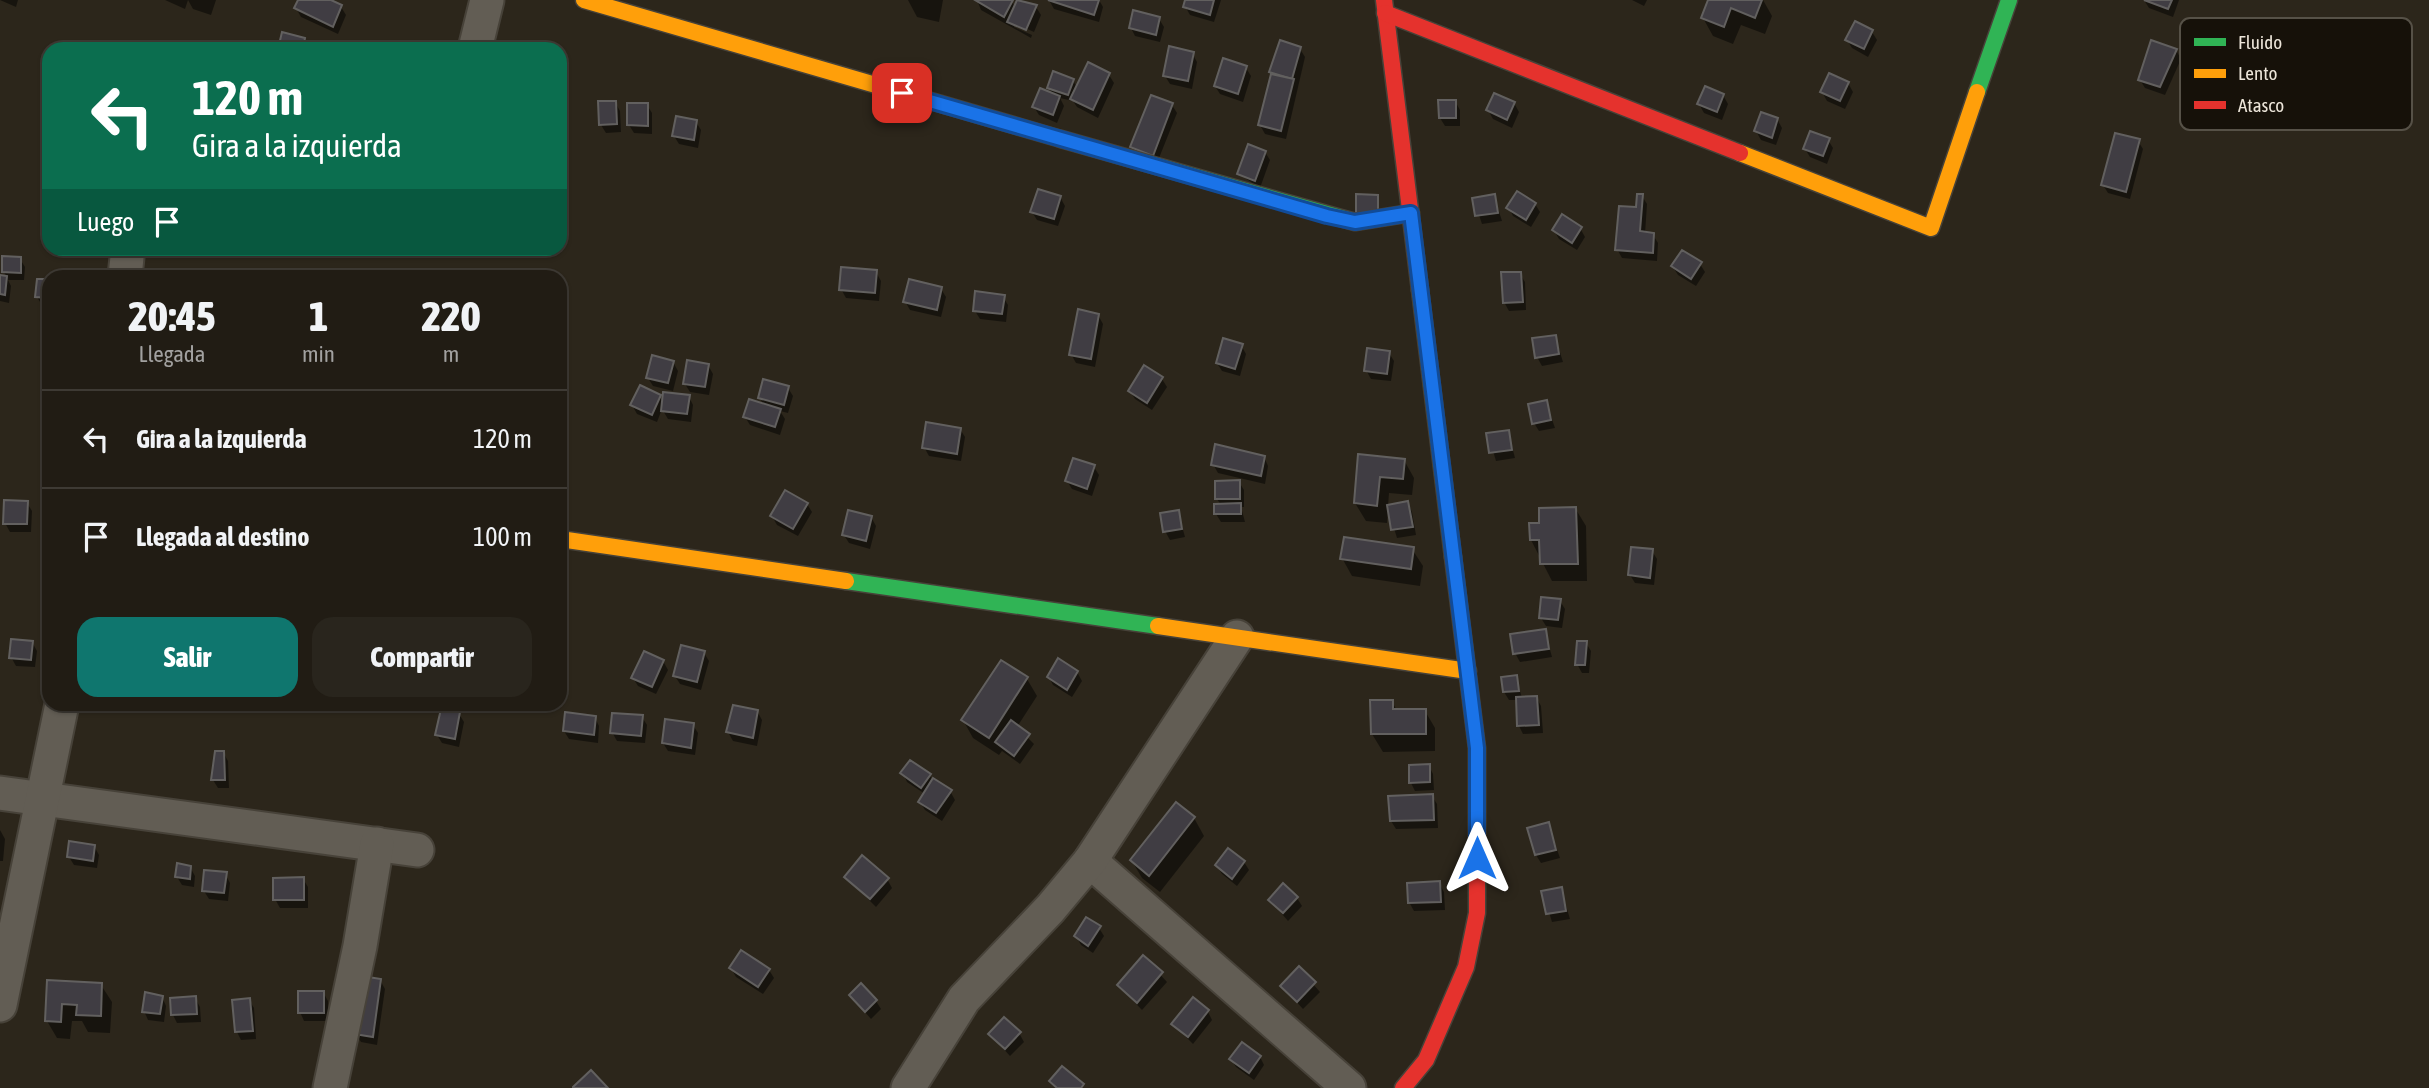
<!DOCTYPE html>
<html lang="es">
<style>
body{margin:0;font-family:"Asap Condensed",sans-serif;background:#29251d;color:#f1f3f6;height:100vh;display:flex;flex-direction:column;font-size:26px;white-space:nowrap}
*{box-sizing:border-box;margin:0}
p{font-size:23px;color:#a2a1a0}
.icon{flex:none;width:38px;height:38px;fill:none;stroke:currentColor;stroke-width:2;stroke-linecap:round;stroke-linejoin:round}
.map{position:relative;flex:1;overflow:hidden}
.side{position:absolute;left:42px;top:270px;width:525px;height:441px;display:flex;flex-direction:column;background:#211c14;border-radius:21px;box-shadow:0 2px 5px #0004,0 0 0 2px #3e3a34}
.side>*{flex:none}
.hud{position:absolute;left:42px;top:42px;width:525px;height:214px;border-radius:21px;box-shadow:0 2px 5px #0004,0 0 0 2px #3e3a34;background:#0b6e4f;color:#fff;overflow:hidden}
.pin{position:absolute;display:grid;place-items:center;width:60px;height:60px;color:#fff;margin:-30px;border-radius:14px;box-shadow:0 4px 10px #0006}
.me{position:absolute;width:77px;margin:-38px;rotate:0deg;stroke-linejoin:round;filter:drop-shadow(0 0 5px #0008)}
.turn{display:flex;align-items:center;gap:24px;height:147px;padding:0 35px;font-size:32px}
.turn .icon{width:91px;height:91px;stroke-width:2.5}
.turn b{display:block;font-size:49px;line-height:60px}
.then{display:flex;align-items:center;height:66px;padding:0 35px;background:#0003;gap:14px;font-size:26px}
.eta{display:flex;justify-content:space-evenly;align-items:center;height:119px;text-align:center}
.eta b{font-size:42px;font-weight:800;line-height:49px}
.primary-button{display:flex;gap:14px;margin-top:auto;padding:14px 35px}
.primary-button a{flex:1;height:80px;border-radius:21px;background:#0f766e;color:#fff;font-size:28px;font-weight:800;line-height:80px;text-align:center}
.primary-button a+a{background:#29251d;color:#f1f3f6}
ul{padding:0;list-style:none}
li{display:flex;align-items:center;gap:21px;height:98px;padding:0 35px;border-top:2px solid #3e3a34}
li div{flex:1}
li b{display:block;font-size:26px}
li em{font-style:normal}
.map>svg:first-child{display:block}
</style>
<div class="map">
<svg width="2429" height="1088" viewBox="0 0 2429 1088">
<rect width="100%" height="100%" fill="#2c261b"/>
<g fill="#0007">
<path d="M0,0H18L16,7Z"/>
<path d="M165,0H216L211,15L193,9L188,0L185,9Z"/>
<path d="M300,0H327L341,7L346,15L338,34L301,17L296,8Z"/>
<path d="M908,0H943L939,22L917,17Z"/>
<path d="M977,0H1011L1015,7L1020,0L1036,7L1041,15L1034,32L1014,23V27L1032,35L1031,38L981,10Z"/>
<path d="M1049,0H1099L1103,7L1099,22L1054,9Z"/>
<path d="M1187,0H1221L1214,22L1190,15L1185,6Z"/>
<path d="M1632,0H1647L1644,6Z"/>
<path d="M1710,0H1763L1772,16L1765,34L1741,25L1733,44L1713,36L1703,18Z"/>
<path d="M2144,0H2179L2173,17L2149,8Z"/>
<path d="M1159,19L1164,27L1160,42L1135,36L1131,28Z"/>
<path d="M1872,32L1877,40L1868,57L1852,48L1847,40Z"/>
<path d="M304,39L309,49H280Z"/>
<path d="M1281,43L1300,49L1305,57L1286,139L1265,134L1260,125Z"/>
<path d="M2176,50L2181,59L2165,95L2145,88L2140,80Z"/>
<path d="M1192,53L1197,62L1192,89L1170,84L1165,76Z"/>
<path d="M1089,65L1109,75L1114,83L1098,118L1077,107L1073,101L1060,98L1064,106L1057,123L1039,115L1034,107L1053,95L1049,88L1073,80L1077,88Z"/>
<path d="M1246,68L1251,76L1243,102L1220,94L1215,86Z"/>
<path d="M1848,83L1853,92L1845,109L1827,101L1822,92Z"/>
<path d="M1723,95L1728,104L1722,120L1704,113L1699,104Z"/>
<path d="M1455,101L1460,110V126H1445L1440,118Z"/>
<path d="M615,102L620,111L621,132L606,133L601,125Z"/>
<path d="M1514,103L1519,112L1512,128L1493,119L1488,110Z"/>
<path d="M647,105L652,113V134L634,133L629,125Z"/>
<path d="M1172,105L1177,113L1157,163L1137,155Z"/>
<path d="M1777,119L1782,128L1776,145L1761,140L1756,131Z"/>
<path d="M696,122L701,130L698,148L679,144L674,136Z"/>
<path d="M1828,140L1833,148L1827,164L1810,157L1805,149Z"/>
<path d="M2138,141L2143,149L2130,199L2108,193L2103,185Z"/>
<path d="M1265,152L1270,160L1260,188L1239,174Z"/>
<path d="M1494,196L1502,221L1482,224L1474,200Z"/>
<path d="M1642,196L1647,204L1645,234L1653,235L1658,243L1657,261L1622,258L1617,249Z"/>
<path d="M1060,197L1065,206L1058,226L1037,220L1032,212Z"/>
<path d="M1535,204L1540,212L1531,227L1513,216L1509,208Z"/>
<path d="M1580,228L1585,237L1577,250L1559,239L1554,230Z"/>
<path d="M20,259L25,267L24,280H8L11,286L9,303L0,301V276L7,277L3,271Z"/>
<path d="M1700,264L1705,272L1696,286L1678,275L1673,267Z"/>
<path d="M876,272L881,281L879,301L846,298L841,289Z"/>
<path d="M1520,274L1525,282L1526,310L1509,311L1504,302Z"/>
<path d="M49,281V306L42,305L37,297Z"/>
<path d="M941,289L946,297L941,317L910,310L905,301Z"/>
<path d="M1003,297L1008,305L1006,322L980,319L975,311Z"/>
<path d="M1098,315L1103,324L1095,367L1076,363L1071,354Z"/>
<path d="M1555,336L1563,362L1542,366L1537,357Z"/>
<path d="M1241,345L1246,354L1240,376L1222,371L1217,363Z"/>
<path d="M1389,353L1394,361L1391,381L1371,379L1366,370Z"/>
<path d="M673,362L678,371L673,391L653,386L648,378Z"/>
<path d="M708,365L713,374L709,395L690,392L685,384Z"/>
<path d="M1162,379L1167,387L1152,410L1135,399L1130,391Z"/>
<path d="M788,388L793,396L788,413L780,411L785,419L780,435L750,425L745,417L764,405L760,398Z"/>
<path d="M660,396L663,403L689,397L693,405L691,422L668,419L662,409L657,422L637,414L632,405Z"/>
<path d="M1546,402L1555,428L1539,431L1534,423Z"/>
<path d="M960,429L965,437L961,461L929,456L924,447Z"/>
<path d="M1508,431L1515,458L1496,461L1488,434Z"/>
<path d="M1359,456L1404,460L1414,478L1412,495L1389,493L1388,506L1408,503L1412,512L1416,535L1397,538L1388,509L1387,523L1366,521L1355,503Z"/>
<path d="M1264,457L1268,466L1265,484L1218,473L1213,464Z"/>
<path d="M1094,467L1099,475L1092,496L1072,489L1067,481Z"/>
<path d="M1239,482L1244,490V507H1241L1245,522H1221L1216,514V505H1221L1217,499Z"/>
<path d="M27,503L32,511L31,532H10L5,523Z"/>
<path d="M807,504L812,512L798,536L777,525L772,516Z"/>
<path d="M1575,508L1586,526L1587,581H1552L1531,540L1541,525Z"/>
<path d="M1178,512L1185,537L1170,540L1165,531Z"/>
<path d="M871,517L876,526L870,549L849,543L844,535Z"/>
<path d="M1412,549L1423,566L1420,586L1352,576L1342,558Z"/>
<path d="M1652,551L1657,559L1654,585L1635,583L1630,575Z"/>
<path d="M1560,601L1565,609L1562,628L1546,626L1541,618Z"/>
<path d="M1545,631L1552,657L1520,662L1515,653Z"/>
<path d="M32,642L37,651L35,667L16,666L11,657Z"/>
<path d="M1586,643L1591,651L1589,673H1582L1577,664Z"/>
<path d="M704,653L709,661L701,690L680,684L675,676Z"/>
<path d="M663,661L668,670L656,694L638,686L633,678Z"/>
<path d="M1077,672L1082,681L1072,697L1053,685L1049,677Z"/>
<path d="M1516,677L1522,698L1536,697L1541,706L1543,733L1523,734L1519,726L1518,700H1509L1504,692Z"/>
<path d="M1027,679L1037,696L1017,727L1034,744L1020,764L1002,751L999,755L973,738L963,720Z"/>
<path d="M1392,701L1397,711H1425L1435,728V751L1383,752L1372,734V702Z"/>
<path d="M93,704H115L114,712L97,711Z"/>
<path d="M297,704H335L333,711Z"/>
<path d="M386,704H410L409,713L390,710Z"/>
<path d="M757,711L762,720L757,746L733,741L728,732Z"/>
<path d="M459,714L464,722L459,747L442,743L437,735Z"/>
<path d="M642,717L647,725L645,743L617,741L612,732Z"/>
<path d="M595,718L599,726L598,743L569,739L564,731Z"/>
<path d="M693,725L698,733L695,755L668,751L663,743Z"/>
<path d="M223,752L228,761L229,788H218L213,780Z"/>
<path d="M1429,766L1433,774L1434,790L1415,791L1411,783Z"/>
<path d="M903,773L930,776L933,782L950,791L955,800L942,821L925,810L920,802L925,794L907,782Z"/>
<path d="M1432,796L1437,804L1438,828L1396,829L1391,821Z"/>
<path d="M1194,818L1204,836L1160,892L1142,878L1132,861Z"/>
<path d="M1548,824L1560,858L1541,863L1536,855Z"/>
<path d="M0,830L5,839L3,861H0Z"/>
<path d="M94,846L99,855L97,868L74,865L69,857Z"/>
<path d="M1244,862L1249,870L1237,886L1222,874L1217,866Z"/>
<path d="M190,867L195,876L194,887L182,885L177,877Z"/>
<path d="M225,874L230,883L228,901L209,899L204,891Z"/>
<path d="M846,877L887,879L892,888L876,907Z"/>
<path d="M303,879L308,887V908H280L275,899Z"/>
<path d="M1439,883L1444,892L1445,910L1414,911L1409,902Z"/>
<path d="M1561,889L1570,919L1552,922L1543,892Z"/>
<path d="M1297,898L1302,906L1288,921L1270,900Z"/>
<path d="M1099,928L1104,936L1093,953L1081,945L1076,936Z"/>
<path d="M1144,957L1167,982L1142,1010L1119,986Z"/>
<path d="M731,968L769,970L774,978L763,994L736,977Z"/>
<path d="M1299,968L1320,992L1303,1009L1282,986Z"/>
<path d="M380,980L385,989L377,1045L361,1042L356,1034Z"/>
<path d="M49,982L101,985L112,1002L110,1033L88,1032L82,1021H72L70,1039L57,1038L47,1021Z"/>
<path d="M323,992L328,1001V1021H304L300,1012Z"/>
<path d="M851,996L876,1001L881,1009L871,1019Z"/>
<path d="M162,997L166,1006L164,1022L148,1020L144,1011Z"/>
<path d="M195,998L200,1007L201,1022L177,1023L173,1015Z"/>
<path d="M249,1000L254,1008L256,1039L241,1040L237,1032Z"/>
<path d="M1208,1012L1212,1020L1193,1044L1173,1024Z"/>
<path d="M1019,1033L1024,1042L1010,1056L990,1034Z"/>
<path d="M1260,1057L1264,1065L1254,1080L1236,1067L1231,1059Z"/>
</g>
<g fill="#403d43" stroke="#62605f" stroke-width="2">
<path d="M298,0H331L342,5L333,27L294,8Z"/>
<path d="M975,0H1013L1004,17Z"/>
<path d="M1017,0L1037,5L1026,30L1007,22Z"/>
<path d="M1048,0H1099L1094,15Z"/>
<path d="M1185,0H1214L1210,15L1183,7Z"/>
<path d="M1708,0H1762L1755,18L1731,8L1724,27L1701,18Z"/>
<path d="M2144,0H2172L2168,9Z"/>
<path d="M1133,10L1160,17L1156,35L1129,28Z"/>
<path d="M1855,21L1873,30L1864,49L1845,40Z"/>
<path d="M282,32L305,38L303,49H278Z"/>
<path d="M1280,40L1301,47L1292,79L1269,72Z"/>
<path d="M2151,40L2177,49L2160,87L2138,80Z"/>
<path d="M1169,46L1194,52L1188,81L1163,76Z"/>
<path d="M1223,58L1247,66L1238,94L1214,86Z"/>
<path d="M1088,62L1110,73L1093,110L1070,99Z"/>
<path d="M1053,71L1074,79L1068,95L1047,88Z"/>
<path d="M1829,73L1849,82L1840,101L1820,92Z"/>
<path d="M1271,74L1294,79L1281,131L1258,125Z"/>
<path d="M1705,86L1724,94L1717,112L1697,104Z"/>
<path d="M1040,88L1060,96L1053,115L1032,107Z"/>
<path d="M1494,93L1515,102L1507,120L1486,110Z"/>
<path d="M1151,95L1173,103L1153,156L1130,147Z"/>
<path d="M1438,100H1456V118H1439Z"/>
<path d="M598,101H616L617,124L599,125Z"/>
<path d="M627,103H648V126L627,125Z"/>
<path d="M1761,112L1778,118L1772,138L1754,131Z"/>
<path d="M676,116L697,120L694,140L672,136Z"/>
<path d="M1810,131L1830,138L1823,156L1803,149Z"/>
<path d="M2115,133L2140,139L2126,192L2101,185Z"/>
<path d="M1248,144L1266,151L1255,181L1237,174Z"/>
<path d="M1038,189L1061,196L1054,219L1030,212Z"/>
<path d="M1517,191L1536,203L1526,220L1506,208Z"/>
<path d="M1356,194L1378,195V215L1356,214Z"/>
<path d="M1495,194L1498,213L1475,216L1472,198Z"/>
<path d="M1637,194H1643L1640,231L1654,233L1653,253L1615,250L1619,206L1636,207Z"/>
<path d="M1562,214L1582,227L1572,243L1552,230Z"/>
<path d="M1682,250L1702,262L1691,279L1671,266Z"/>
<path d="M2,256L21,257V273L2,272Z"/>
<path d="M841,267L877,270L875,293L839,290Z"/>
<path d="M1501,272H1521L1523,302L1503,303Z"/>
<path d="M0,275L7,276L5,295L0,294Z"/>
<path d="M37,279H49V298L35,297Z"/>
<path d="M909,279L942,287L937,310L903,302Z"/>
<path d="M975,291L1005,295L1002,314L973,311Z"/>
<path d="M1078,309L1099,314L1091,359L1069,355Z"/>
<path d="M1556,335L1559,354L1535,358L1532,338Z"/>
<path d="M1223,338L1243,344L1235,369L1216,363Z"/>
<path d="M1367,348L1390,351L1387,374L1364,371Z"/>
<path d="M652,355L674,361L668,383L646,378Z"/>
<path d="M687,360L709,364L705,387L683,384Z"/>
<path d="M1144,365L1163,377L1147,403L1128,391Z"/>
<path d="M763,379L789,386L784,405L758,398Z"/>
<path d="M640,385L661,395L652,415L630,405Z"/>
<path d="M663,392L690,395L687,414L661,411Z"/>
<path d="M749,399L781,409L775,427L743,417Z"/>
<path d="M1547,400L1551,420L1532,424L1528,404Z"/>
<path d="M926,422L961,428L957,454L922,448Z"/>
<path d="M1509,430L1512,450L1489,453L1486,433Z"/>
<path d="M1215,444L1265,456L1261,476L1211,465Z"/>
<path d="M1358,454L1405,459L1403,479L1380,477L1377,506L1354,503Z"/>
<path d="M1073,458L1095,465L1087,489L1065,481Z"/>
<path d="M1240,480V499H1215V481Z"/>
<path d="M785,490L808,503L793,529L770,516Z"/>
<path d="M4,500L28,501L27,524H3Z"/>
<path d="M1408,501L1413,527L1391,530L1387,505Z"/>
<path d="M1241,503V514H1214V504Z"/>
<path d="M1576,507L1578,564H1540L1539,540H1530L1529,523H1539V508Z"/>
<path d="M848,510L872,516L866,541L842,535Z"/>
<path d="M1179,510L1182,529L1163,532L1160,513Z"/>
<path d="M1344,537L1414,547L1411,569L1340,559Z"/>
<path d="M1631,547L1653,549L1650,578L1628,575Z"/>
<path d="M1541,597L1561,599L1558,620L1539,618Z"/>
<path d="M1546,629L1549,649L1513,654L1510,634Z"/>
<path d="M11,639L33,641L31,660L9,658Z"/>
<path d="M1577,641H1587L1585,665H1575Z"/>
<path d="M681,645L705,651L697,682L673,676Z"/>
<path d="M644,651L664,660L652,687L631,678Z"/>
<path d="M1058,658L1078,671L1067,690L1047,677Z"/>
<path d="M1001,660L1028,677L989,738L961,720Z"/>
<path d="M1517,675L1519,691L1503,692L1501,677Z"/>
<path d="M1537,696L1539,725L1517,726L1516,697Z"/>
<path d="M1370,700H1393V709H1426V734H1371Z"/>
<path d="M733,705L758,710L753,738L726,732Z"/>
<path d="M441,709L460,712L455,739L435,735Z"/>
<path d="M565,712L596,716L594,735L563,731Z"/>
<path d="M612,713L643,715L641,736L610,733Z"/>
<path d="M665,719L694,723L691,748L662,743Z"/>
<path d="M1011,720L1030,734L1014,756L995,742Z"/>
<path d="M215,751H224L225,780H211Z"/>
<path d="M910,760L931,774L921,788L900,773Z"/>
<path d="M1430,764V782L1409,783V765Z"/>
<path d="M933,778L952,790L936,813L918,802Z"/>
<path d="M1433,794L1434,820L1390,821L1388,796Z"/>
<path d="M1176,802L1195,817L1149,876L1130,860Z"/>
<path d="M1549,822L1556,850L1535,855L1527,828Z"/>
<path d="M69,841L95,845L93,861L67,857Z"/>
<path d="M1228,848L1245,861L1232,879L1215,865Z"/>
<path d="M862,855L889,878L870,899L844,877Z"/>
<path d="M177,863L191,866L190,879L175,877Z"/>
<path d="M204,870L227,872L224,893L202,891Z"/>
<path d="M304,877V900H273V878Z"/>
<path d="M1440,881L1441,902L1408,903L1407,883Z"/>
<path d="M1283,883L1298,897L1283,913L1268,900Z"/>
<path d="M1562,887L1566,911L1546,914L1541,891Z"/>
<path d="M1086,917L1101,926L1088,946L1074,936Z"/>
<path d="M741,950L770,969L758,987L729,968Z"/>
<path d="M1143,955L1163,972L1137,1003L1117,985Z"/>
<path d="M1299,966L1316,982L1297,1002L1280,986Z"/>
<path d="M362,976L381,979L373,1037L354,1034Z"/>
<path d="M47,980L102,983L101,1016L76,1015L77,1005L62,1004L61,1022L45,1021Z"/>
<path d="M861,983L877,1000L865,1012L849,995Z"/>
<rect x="298" y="991" width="26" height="22"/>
<path d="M145,992L163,996L160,1014L142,1012Z"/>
<path d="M196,996L197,1014L171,1015L170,998Z"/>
<path d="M1193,997L1209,1010L1188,1037L1171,1024Z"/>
<path d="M250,998L253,1031L235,1032L232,1000Z"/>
<path d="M1004,1017L1021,1032L1005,1049L988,1034Z"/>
<path d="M1242,1042L1261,1056L1249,1073L1229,1059Z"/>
<path d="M1062,1066L1084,1084L1081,1088H1057L1049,1081Z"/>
<path d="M591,1070L608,1088H573V1087Z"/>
</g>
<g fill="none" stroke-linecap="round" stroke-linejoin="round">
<g stroke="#474239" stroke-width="37">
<g id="street">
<path d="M475,49L487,0"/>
<path d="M125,276L128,248"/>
<path d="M0,793L417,850"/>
<path d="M1090,861L1349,1088"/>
<path d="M0,1005L62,704"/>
<path d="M330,1088L360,946L377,844"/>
<path d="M908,1088L964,999L1050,909L1090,861L1237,637"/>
</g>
</g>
<g stroke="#474239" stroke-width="19">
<g id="fast">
<path d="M1977,92L2009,0"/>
<path d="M1061,139L1355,222L1411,213"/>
<path d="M1420,290L1453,557"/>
<path d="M846,581L1158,626"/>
</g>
</g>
<g stroke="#474239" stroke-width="19">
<g id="slow">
<path d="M584,0L1061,139"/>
<path d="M1740,153L1931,228L1977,92"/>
<path d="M560,539L846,581"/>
<path d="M1158,626L1468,671"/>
</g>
</g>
<g stroke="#474239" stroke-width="19">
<g id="jam">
<path d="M1384,0L1420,290"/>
<path d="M1385,13L1740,153"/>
<path d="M1403,1088L1426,1060L1466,967L1477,913V748L1453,557"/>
</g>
</g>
<use href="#street" stroke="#625d54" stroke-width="33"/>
<use href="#fast" stroke="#30b455" stroke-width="16"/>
<use href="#slow" stroke="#ff9f0a" stroke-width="16"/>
<use href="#jam" stroke="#e5322d" stroke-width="16"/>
</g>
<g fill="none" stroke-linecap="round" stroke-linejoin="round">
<g stroke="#114b97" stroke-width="18">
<path id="route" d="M902,93L1327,216L1355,222L1411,213L1477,748V858"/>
</g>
<use href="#route" stroke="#1a73e8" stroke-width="12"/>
</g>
<rect x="2180" y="18" width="232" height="112" rx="10" fill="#161109" stroke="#565147" stroke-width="2"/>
<rect x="2194" y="38" width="32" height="8" fill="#30b455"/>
<rect x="2194" y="69" width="32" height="9" fill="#ff9f0a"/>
<rect x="2194" y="101" width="32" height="8" fill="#e5322d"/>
<g font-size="19" fill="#ece5d9">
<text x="2238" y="49">Fluido</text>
<text x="2238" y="80">Lento</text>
<text x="2238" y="112">Atasco</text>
</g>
</svg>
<div class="pin" style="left:902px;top:93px;background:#d93025"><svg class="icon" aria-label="arrive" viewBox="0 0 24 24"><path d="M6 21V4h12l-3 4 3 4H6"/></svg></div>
<svg class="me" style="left:1477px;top:858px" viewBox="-20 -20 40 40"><path d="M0-17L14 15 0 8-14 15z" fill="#1a73e8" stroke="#fff" stroke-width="4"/></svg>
<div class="hud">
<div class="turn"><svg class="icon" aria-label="left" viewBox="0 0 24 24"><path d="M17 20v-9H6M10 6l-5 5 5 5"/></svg><div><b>120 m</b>Gira a la izquierda</div></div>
<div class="then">Luego<svg class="icon" aria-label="arrive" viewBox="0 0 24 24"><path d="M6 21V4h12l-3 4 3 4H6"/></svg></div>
</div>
<section class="side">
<div class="eta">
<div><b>20:45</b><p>Llegada</p></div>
<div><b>1</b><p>min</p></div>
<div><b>220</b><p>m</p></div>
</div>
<ul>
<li><svg class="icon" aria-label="left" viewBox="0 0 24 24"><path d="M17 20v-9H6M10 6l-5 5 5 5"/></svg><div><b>Gira a la izquierda</b></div><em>120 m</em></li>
<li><svg class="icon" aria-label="arrive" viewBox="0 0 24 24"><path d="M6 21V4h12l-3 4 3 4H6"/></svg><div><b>Llegada al destino</b></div><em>100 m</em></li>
</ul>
<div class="primary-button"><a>Salir</a><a>Compartir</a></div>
</section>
</div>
